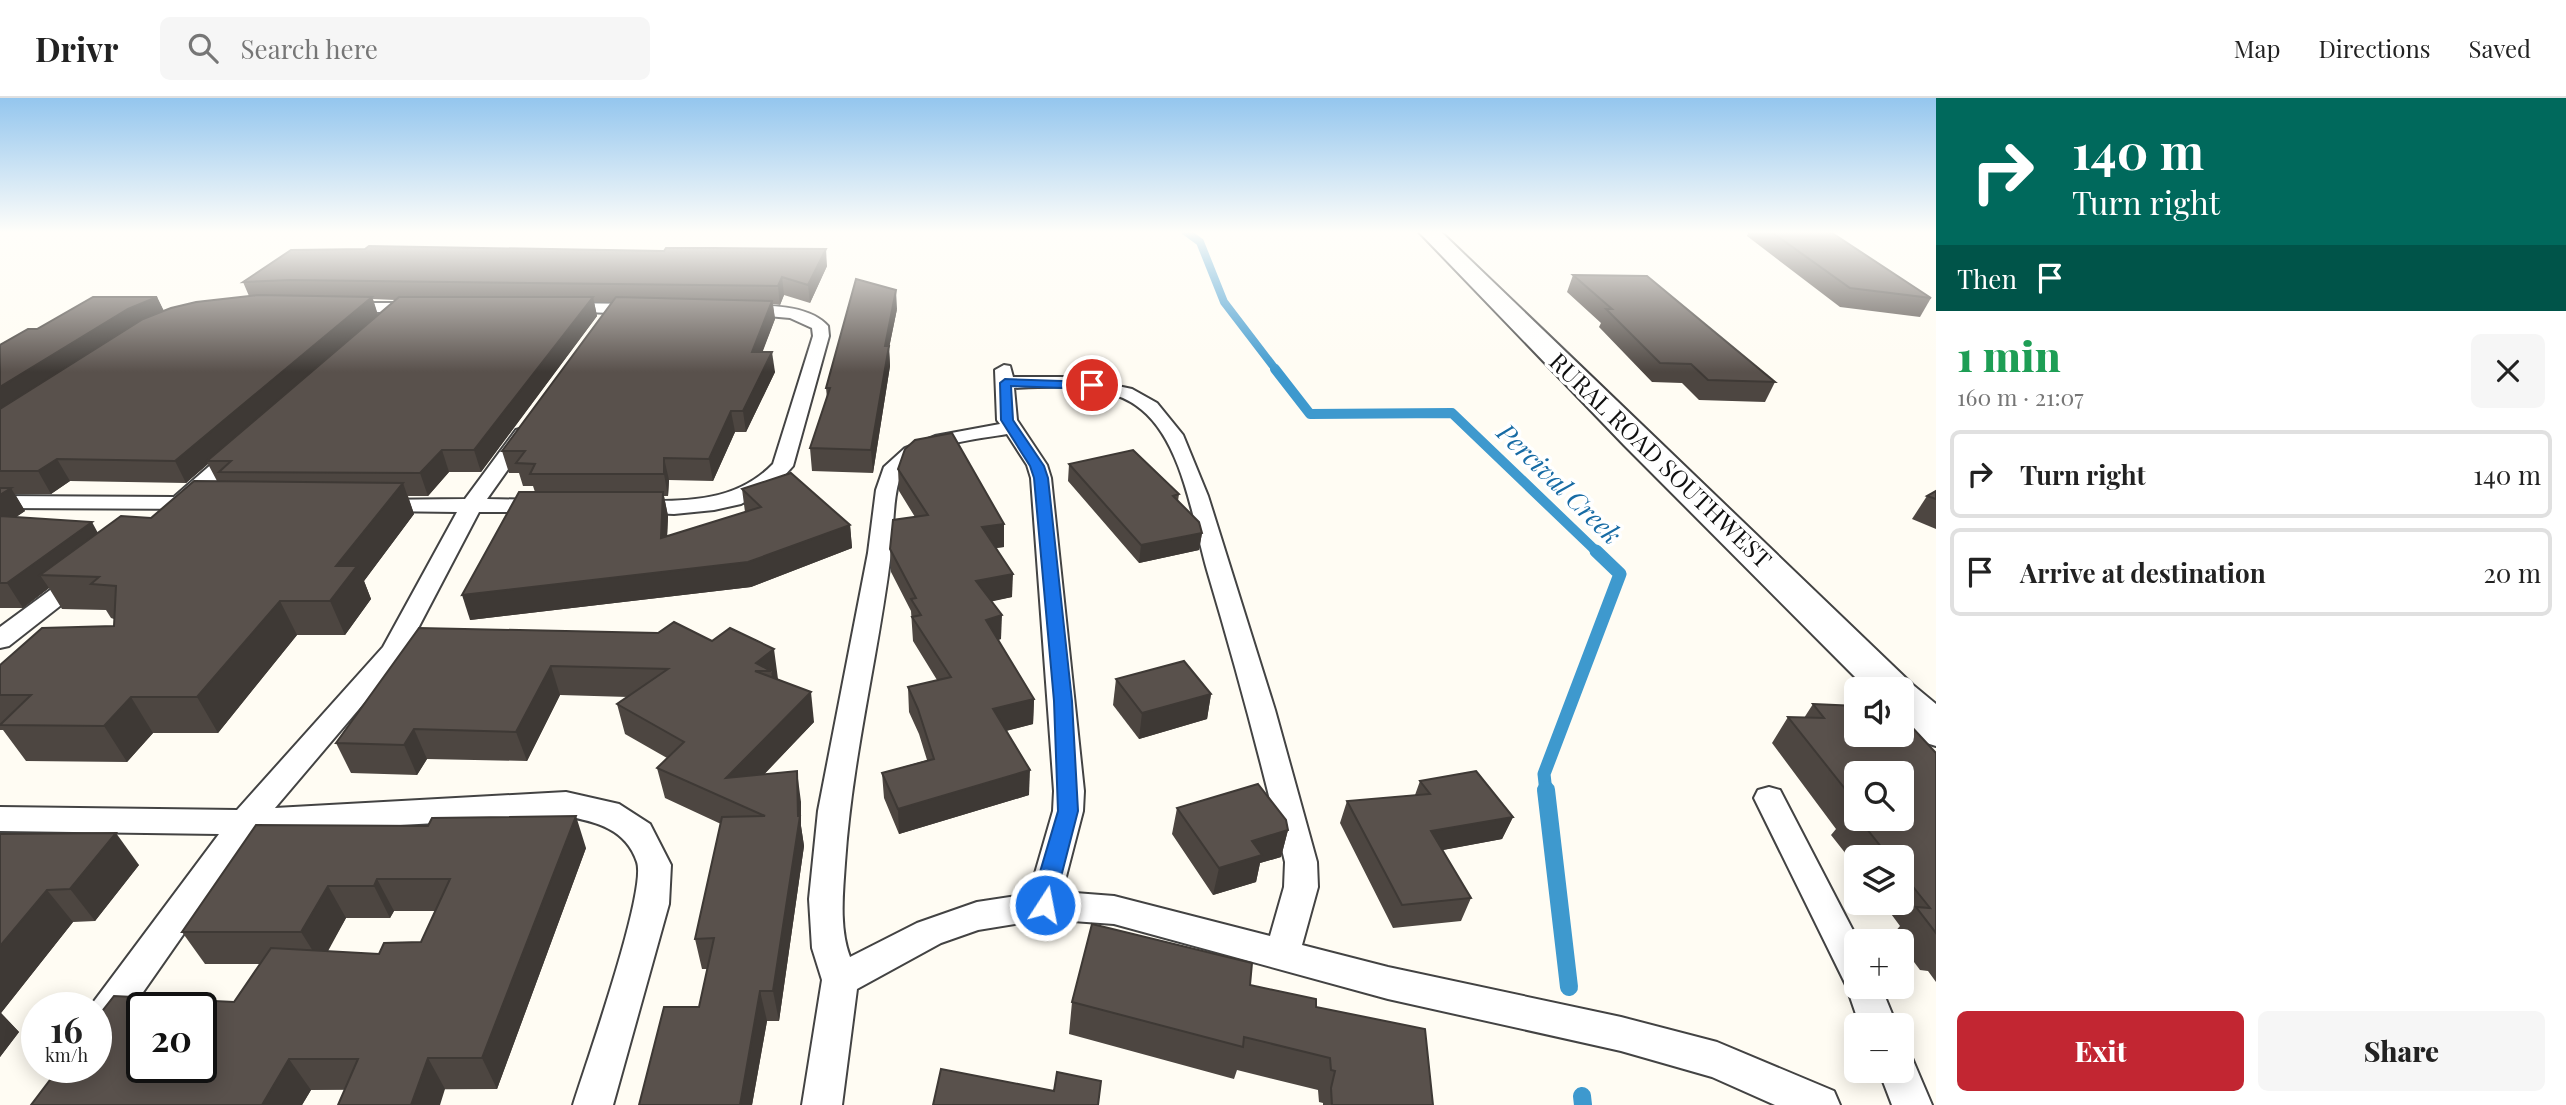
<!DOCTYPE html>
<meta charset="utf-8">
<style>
body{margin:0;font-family:"Playfair Display",serif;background:#f6f6f6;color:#222;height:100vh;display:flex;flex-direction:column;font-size:26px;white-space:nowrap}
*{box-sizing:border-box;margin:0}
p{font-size:23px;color:#767676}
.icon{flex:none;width:38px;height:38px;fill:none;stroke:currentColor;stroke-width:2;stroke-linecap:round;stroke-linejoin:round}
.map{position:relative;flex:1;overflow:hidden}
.sheet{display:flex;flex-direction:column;background:#fff;width:630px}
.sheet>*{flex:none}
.hud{background:#00695c;color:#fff;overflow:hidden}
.tools{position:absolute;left:1844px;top:579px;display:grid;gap:14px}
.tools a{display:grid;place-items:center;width:70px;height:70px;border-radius:10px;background:#fff;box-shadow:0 4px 18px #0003;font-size:35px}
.speed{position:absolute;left:21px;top:894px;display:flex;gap:14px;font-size:35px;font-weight:700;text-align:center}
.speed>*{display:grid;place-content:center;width:91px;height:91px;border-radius:50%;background:#fff;box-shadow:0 4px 18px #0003;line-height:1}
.speed small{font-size:18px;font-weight:400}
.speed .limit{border:4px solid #111;border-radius:10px;background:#fff;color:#111}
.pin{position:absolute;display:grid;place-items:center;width:60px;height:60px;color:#fff;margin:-30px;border:4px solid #fff;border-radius:50%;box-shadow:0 2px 7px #0007}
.me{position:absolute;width:77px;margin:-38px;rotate:11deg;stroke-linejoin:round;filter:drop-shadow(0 0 5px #0008)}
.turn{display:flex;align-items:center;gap:24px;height:147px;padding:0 21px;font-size:32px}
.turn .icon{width:91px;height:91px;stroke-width:2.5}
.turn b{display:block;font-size:49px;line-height:60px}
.then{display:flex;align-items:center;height:66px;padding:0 21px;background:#0003;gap:14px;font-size:26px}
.round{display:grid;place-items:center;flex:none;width:74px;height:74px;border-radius:10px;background:#f6f6f6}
.head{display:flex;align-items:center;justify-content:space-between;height:119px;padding:0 21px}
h1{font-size:42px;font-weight:800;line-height:52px;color:#1e9e55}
.button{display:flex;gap:14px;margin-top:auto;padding:14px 21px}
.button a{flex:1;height:80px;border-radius:10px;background:#c22632;color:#fff;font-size:28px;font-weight:800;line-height:80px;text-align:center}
.button a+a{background:#f6f6f6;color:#222}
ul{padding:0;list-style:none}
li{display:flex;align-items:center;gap:21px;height:88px;margin:0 14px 10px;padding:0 7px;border:4px solid #e0e0e0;border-radius:10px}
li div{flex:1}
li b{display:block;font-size:26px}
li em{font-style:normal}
header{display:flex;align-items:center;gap:42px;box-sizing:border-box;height:98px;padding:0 35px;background:#fff;border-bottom:2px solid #e0e0e0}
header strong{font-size:33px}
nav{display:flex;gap:38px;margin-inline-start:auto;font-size:24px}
.search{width:490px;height:63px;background:#f6f6f6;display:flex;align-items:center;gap:18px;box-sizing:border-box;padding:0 24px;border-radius:10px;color:#767676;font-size:26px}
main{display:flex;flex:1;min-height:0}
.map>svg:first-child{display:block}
</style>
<header>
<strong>Drivr</strong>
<div class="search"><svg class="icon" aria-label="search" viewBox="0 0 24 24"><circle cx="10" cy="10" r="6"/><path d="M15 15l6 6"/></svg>Search here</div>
<nav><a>Map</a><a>Directions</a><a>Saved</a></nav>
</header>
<main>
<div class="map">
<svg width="1936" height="1007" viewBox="0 0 1936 1007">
<rect width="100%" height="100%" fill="#fffcf3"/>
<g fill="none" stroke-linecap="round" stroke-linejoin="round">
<path stroke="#3e99ce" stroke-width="8" d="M1185,133L1200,144L1224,204L1276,272"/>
<path stroke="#3e99ce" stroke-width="10" d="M1275,271L1310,316L1452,315L1597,454"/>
<path stroke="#3e99ce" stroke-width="13" d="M1546,694L1544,676L1620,476L1596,453"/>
<g stroke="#3e99ce" stroke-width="18">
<path d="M1546,692L1569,889"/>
<path d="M1582,998L1583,1007"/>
</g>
<g stroke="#434343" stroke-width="4">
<g id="service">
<path d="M344,205H420L428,210L420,215L338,213L336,210L338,207Z"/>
<path d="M561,205L640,206L648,211L640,216L555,213L553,210Z"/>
<path d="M740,207C767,208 808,206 828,228L829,238L793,368L776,387L741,406L714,412L674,416L626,414L623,409L626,404L634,403C686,403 735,405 773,366L813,238L812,230L790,220L734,215L732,212Z"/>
<path d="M1004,267L1010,268L1013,279H1075L1132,291L1157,305L1183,337L1208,398L1275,612L1317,764L1318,789L1302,847L1388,869L1621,919L1717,944L1834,993L1840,1007H1775L1712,979L1621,953L1388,901L1114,826L1045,821L978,832L941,845L857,891L842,1007H802L822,882L812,850L809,801L818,713L868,455L876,392L884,369L905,350L935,338L1000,326L997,322L995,272ZM1014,290C1055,288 1109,284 1142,312C1183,346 1193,423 1207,472C1236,569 1262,666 1285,764L1284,789L1270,838L1114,798L1062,794L1083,713L1084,693L1051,380L1047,367L1017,322ZM1007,336L1027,367L1031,380L1054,693L1053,713L1029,796L977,804L917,825L850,859C839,830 843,795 845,765C852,660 878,559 891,455C894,433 892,390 904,371C920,346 979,341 1007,336Z"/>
<path d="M523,330L533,336L487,401L545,402L553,403L556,408L553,413L545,414H479L403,559L275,710L566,694L619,706L650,726L671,767L669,806L613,1007H573C585,968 647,793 637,764C626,731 597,724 566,718L254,735L109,943L96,948V910H89L219,736L0,733V709L237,712L383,549L457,414L379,413L371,412L368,407L371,402L465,401L516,332Z"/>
<path d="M237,348L244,350L247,354L244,358L199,399L210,401L213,406L210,411L0,410V398L174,399L230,350Z"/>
<path d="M80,474L88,476L92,481L88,486L9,548L0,550V529L72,476Z"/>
<path d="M1769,689L1780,692L1859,844H1857V889H1881L1897,928H1860L1846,887L1754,700L1758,692Z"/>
<path d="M1902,956L1912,960L1932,1007H1892L1879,973H1902Z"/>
</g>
</g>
<g stroke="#434343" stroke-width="4">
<path id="tertiary" d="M1418,133H1440L1913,587L1936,606V648L1920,643L1902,625V592H1868L1624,347Z"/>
</g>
<use href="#service" fill="#fff" fill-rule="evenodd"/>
<use href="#tertiary" fill="#fff" fill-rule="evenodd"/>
</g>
<g fill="#4d4641" fill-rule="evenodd">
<path d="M1749,133H1829L1931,200L1920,219L1840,209L1747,138Z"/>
<path d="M291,152L827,168L810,205L784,197L780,207L773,206L775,221L762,254L775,274L746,334H735L713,383L669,382L668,398H664L668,418L667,438L745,414L742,391L850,427L852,450L751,489L470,522L535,394L533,388H523L519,375H509L502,353L612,204H594L597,218L481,374H449L428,398H408L414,416L364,483L371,501L345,537H297L218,635H153L127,664L26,663L3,632H0V567L114,528V521L111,520L106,512L62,511L49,490L23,510H0V247L37,231L157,199L164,213L249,198L243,184ZM373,201L395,202L378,217ZM208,366L217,383L151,420L98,435L16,419L25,413L15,396H51L70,383L186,385Z"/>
<path d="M1573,177L1775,284L1765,304L1699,302L1682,285L1652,284L1599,229L1601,225L1567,194Z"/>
<path d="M897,211L889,250L890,268L873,375L812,373L810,350L827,300L826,290Z"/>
<path d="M1069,366L1179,396L1178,403L1202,435L1199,452L1139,465L1068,383Z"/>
<path d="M898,371L1004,426V449L995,450L1012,499L991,503L1001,541L998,542L1034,601L1033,626L1006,633L1029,697L899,736L884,700L882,675L927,662L919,636L909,614L908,589L937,582L913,543L911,513L891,474L890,451L915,419L899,393Z"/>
<path d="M1936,393V431L1912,421L1927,398Z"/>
<path d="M419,530L712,543L730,530L778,581H777L814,624L764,676L801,704V728L804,748L779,923H767L752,1007H639L699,909L707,871H702L695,841L721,726L665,700L657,670L667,660L625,636L617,606L628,599L560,597L527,663L427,661L417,677L351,675L336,645Z"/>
<path d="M1116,581L1211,596L1207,621L1139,641L1113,607Z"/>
<path d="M1813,606L1857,637L1936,655V884L1928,873L1920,872L1902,848V844H1899L1893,836L1900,828L1883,805H1902V760H1857V770L1831,737L1836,731L1772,645L1788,619L1804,620ZM1857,676L1902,721H1857Z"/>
<path d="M1420,683L1513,719L1502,741L1442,752L1471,800L1461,823L1393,830L1340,725L1347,703L1415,697Z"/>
<path d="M1177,710L1288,732L1281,759L1260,765L1256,784L1213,797L1172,736Z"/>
<path d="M256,727L586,750L497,991L311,992L302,1007H31L234,904L261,866H205L182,834ZM394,813H435L421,844L379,856L327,853L346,820H390Z"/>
<path d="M0,736L139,767L95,823L73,824L1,915L19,934L0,959Z"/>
<path d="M1250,887L1316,909L1433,1007H1323V1005L1319,1004L1318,992L1237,972L1234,981L1069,936L1072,904Z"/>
</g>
<g fill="#3e3935">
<path d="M826,151L827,168L810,205L808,187Z"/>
<path d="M782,179L784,197L780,207L778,188Z"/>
<path d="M896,192L897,211L889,250L890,268L873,375L871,352L885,248Z"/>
<path d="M157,199L166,218L0,318V289L128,211Z"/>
<path d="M372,199L378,218L207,363L208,366L186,385L175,363Z"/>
<path d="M593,199L597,218L481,374L474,352Z"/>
<path d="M772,203L775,221L755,274L752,254Z"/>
<path d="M772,254L775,274L746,334L743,313Z"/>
<path d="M731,313L735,334L713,383L709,361Z"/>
<path d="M442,352L449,374L428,398L420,375Z"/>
<path d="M664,360L669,382L668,398L664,376Z"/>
<path d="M57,361L70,383L51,396L38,373Z"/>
<path d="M403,385L414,416L364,483L371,501L345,537L330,503L336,468Z"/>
<path d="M11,390L25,413L0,430V397Z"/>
<path d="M663,394L668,418L666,464L661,440Z"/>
<path d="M92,424L105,448L40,477L49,490L23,510L7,485Z"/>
<path d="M1004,426V449L981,452L982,429Z"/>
<path d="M850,427L852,450L751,489L470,522L462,497Z"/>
<path d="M1202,435L1199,452L1139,465L1141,447Z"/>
<path d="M1013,476L1012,499L976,507V483Z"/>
<path d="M280,503L297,537L218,635L197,599Z"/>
<path d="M1002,517L1001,541L986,545V522Z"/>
<path d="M774,551L778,581L773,585L771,573L756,565Z"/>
<path d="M551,568L560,597L527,663L516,634Z"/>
<path d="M811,594L814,624L737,705L726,680Z"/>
<path d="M1211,596L1207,621L1139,641L1142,615Z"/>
<path d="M131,599L153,635L127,664L104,628Z"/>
<path d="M1034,601L1033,626L993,636V611Z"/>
<path d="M414,631L427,661L417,677L404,647Z"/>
<path d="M1030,672L1029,697L899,736L898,711Z"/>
<path d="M797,673L801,704V728L804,748L779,923L773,893L798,718Z"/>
<path d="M576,718L586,750L497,991L482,960Z"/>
<path d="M1513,719L1502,741L1422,756L1431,733Z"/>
<path d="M1288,732L1281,759L1260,765L1256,784L1213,797L1219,770L1252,743Z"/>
<path d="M116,735L139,767L95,823L70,791Z"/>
<path d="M377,781L394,813L390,820L374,788Z"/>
<path d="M328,788L346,820L321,866L301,834Z"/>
<path d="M47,792L73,824L1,915L19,934L0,959V848Z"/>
<path d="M760,893L767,923L752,1007H740Z"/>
<path d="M428,960L445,991L440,1007H411Z"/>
<path d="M289,961L311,992L302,1007H262Z"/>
</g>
<g fill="#59514c" stroke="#3e3935" stroke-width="2" fill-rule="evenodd">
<path d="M1770,133H1829L1931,200L1850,190Z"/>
<path d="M369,148L664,153L666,150H713L826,151L808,187L782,179L778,188L290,182L243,184L291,152L365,151Z"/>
<path d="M1573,177L1647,178L1775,284L1708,282L1691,266L1660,265L1606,211H1612Z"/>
<path d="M856,181L896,192L885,248H889L871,352L810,350L830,290H826Z"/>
<path d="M258,197L372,199L175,363L57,361L38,373H0V311L143,221L171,210L196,204Z"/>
<path d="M93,199H157L128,211L0,289V247L28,231H37Z"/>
<path d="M399,199H593L474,352H442L420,375L219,374L231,363H207Z"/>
<path d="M616,199L772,203L752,254H772L743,313H731L709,361L664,360V376H530L535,366L516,365L525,353H502Z"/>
<path d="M952,335L1004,426L982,429L1013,476L976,483L1002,517L986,522L1034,601L993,611L1030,672L898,711L882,675L934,661L918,611L908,589L951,579L912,519L921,517L911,501L916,500L890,451L893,422L928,417L898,371L905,351L915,342Z"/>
<path d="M1133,352L1179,396L1173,398L1199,424L1202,435L1141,447L1069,366Z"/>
<path d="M791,375L850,427L748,464L462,497L519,394H663L661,440L761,409L742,391Z"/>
<path d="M194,383L403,385L336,468H357L330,503H280L197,599H131L104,628L0,627L31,597H0V567L42,530L114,528L116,488L91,486L99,479L40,477L121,418L151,420Z"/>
<path d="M0,390H11L0,397Z"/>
<path d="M1936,393V401L1927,398Z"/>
<path d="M0,418L92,424L7,485H0Z"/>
<path d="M674,524L712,543L730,530L774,551L756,565L771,573H755L811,594L726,680L797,673L798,718H800L773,893H760L740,1007H639L664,909H699L714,840L695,841L722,719L765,718L657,670L684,644L617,606L668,571L551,568L516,634L414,631L404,647L336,645L419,530L658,535Z"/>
<path d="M1184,563L1211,596L1142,615L1116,581Z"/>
<path d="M1813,606L1857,608V637H1902V627H1910L1936,655V835L1916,809L1930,810L1902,775V760H1890L1859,721H1902V676H1857V706L1788,619L1824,620Z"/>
<path d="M1476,673L1513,719L1431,733L1471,800L1402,807L1347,703L1430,696L1420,683Z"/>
<path d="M1258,686L1286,722L1288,732L1252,743L1262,757L1219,770L1177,710Z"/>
<path d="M1850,710H1857V718Z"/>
<path d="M576,718L482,960H428L411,1007H338L358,961H289L262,1007H31L59,970H96V921L114,898L234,904L271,850L379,856L384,845L421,844L450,781H377L374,788H328L301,834H182L256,727L428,728L432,720ZM142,910H201V970H142Z"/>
<path d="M116,735L70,791L47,792L0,848V736Z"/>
<path d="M1092,826L1252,865L1250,887L1316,901V909L1425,931L1433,1007H1332L1331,990L1335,973L1331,972L1330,960L1244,939L1243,949L1072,904Z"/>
<path d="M941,971L1054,993L1057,974L1101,983L1098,1007H933Z"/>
</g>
<linearGradient id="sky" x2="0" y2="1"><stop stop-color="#94c6ee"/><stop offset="0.49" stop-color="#fffefa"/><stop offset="1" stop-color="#fffefa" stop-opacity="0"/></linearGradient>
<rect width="1936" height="274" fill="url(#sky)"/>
<path fill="#1a73e8" stroke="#114b97" stroke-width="2" d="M1005,281L1092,284L1098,287L1092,291L1011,288L1013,322L1044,368L1048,380L1072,603L1078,713L1052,814L1045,816L1037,814L1034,807L1035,791L1058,713L1054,603L1034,380L1030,368L1001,322L1000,285Z"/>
<g text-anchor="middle" stroke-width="7" stroke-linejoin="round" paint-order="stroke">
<g font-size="24" fill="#101010" stroke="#fff">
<text transform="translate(1660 363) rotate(44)" y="8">RURAL ROAD SOUTHWEST</text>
</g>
<g font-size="26" font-style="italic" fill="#176ba4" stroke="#fff">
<text transform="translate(1559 386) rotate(44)" y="9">Percival Creek</text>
</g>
</g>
</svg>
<div class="tools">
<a><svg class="icon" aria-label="sound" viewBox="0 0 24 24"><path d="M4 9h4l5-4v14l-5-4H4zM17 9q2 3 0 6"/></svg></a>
<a><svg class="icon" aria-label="search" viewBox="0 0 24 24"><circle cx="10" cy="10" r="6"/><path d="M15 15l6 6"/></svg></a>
<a><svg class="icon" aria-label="layers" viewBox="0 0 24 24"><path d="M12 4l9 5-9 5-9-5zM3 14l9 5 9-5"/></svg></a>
<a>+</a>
<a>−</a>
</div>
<div class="speed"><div>16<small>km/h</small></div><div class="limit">20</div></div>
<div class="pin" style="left:1092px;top:287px;background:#d93025"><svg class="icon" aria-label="arrive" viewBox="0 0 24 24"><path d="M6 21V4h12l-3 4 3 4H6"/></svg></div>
<svg class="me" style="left:1045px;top:807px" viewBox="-20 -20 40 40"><circle r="17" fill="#1a73e8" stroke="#fff" stroke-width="3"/><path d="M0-11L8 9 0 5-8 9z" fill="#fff"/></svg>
</div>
<section class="sheet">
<div class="hud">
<div class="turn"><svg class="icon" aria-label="right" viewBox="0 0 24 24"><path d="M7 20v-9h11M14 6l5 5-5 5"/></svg><div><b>140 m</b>Turn right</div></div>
<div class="then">Then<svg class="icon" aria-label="arrive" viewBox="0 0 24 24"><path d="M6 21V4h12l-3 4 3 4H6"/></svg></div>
</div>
<div class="head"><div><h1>1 min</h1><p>160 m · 21:07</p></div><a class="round"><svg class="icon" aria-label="close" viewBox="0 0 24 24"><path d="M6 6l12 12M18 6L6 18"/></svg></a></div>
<ul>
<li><svg class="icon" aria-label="right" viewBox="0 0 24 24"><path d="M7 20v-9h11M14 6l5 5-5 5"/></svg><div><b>Turn right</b></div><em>140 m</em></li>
<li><svg class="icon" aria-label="arrive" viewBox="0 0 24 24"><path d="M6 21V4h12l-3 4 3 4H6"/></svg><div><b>Arrive at destination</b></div><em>20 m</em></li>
</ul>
<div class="button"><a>Exit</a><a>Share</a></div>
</section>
</main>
